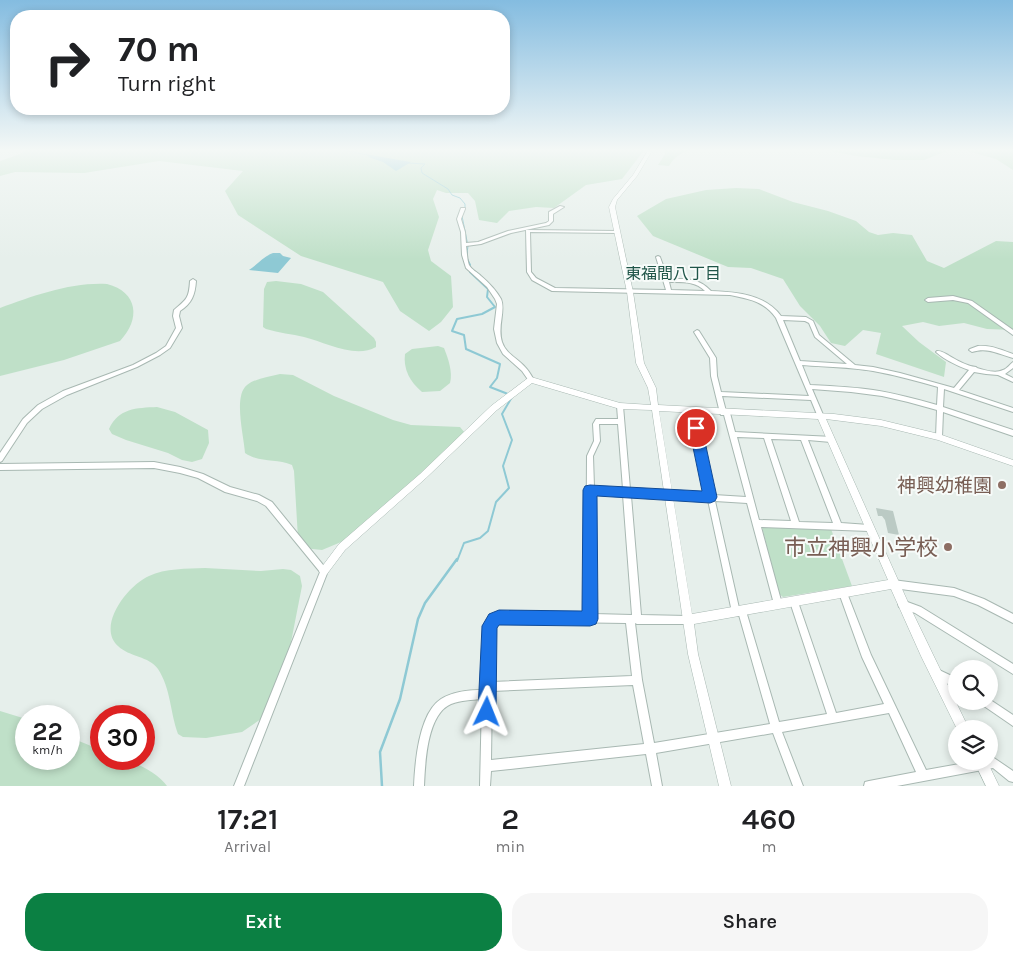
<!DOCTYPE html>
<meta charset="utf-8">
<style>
body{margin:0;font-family:Karla,"Noto Sans JP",sans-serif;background:#f6f6f6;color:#202124;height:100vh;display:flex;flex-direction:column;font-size:19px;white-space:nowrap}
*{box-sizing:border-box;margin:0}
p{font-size:16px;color:#757577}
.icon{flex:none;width:28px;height:28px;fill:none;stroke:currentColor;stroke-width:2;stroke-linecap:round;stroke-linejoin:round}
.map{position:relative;height:786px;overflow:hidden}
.details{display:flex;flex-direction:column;background:#fff;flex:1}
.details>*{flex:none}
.guide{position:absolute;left:10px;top:10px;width:500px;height:105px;border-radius:20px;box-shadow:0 2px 8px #0003;background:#fff;color:#202124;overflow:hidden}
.buttons{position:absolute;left:948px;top:660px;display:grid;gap:10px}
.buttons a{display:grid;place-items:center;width:50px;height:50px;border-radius:50%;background:#fff;box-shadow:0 2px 8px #0003;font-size:25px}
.speed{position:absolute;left:15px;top:705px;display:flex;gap:10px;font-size:25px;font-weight:700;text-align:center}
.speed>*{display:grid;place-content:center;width:65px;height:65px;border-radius:50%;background:#fff;box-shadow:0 2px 8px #0003;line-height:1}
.speed small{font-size:12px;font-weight:400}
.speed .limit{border:8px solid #d22;background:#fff;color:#111}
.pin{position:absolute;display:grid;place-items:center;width:42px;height:42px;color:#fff;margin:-21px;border:2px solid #fff;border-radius:50%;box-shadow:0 1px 5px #0007}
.me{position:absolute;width:55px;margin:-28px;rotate:2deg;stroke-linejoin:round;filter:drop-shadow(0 0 4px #0008)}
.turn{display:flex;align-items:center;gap:18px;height:105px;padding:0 25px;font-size:22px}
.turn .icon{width:65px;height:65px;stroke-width:2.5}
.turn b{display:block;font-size:35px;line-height:42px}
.eta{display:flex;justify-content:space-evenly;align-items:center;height:85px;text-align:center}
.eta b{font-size:30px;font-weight:600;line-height:35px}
.cta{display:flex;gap:10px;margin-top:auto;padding:10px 25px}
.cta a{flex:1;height:58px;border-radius:20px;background:#0b8043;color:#fff;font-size:20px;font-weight:600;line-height:58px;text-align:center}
.cta a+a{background:#f6f6f6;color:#202124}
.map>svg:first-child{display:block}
</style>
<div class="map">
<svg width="1013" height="786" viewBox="0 0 1013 786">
<rect width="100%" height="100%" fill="#e6efeb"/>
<g fill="#bfe0c8">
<path d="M25,149H645L622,179L586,185L554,208L536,207L509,211L497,223L479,220L475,201L468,193H446L437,190L433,199L439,217L428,250L431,261L451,276L453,307L441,322L429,331L400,311L383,282L301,256L238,215L225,191L243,171L159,161L84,173L15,172L0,176V161L20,154Z"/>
<path d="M665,149H697C684,151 675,155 669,166L658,165L665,154Z"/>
<path d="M819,149H1013V170L996,159L967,151H947L924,160H895L856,156Z"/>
<path d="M736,188L759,189L793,202L828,211L856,221L869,232L878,235L893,233L912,235L927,261L944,268L996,241L1013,242V330L987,329L964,323L939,326L923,322L902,326L919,342L946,362L944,377L876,354L881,333L863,330L845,346L831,343L820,326L800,306L783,279L751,268L728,267L653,236L637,216L666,199L706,190Z"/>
<path d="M276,281L301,284L323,292L374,338L376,342V347C355,359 325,342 304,337C292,334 279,333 266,329L263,327L264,289L267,282Z"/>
<path d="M107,284C138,292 141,319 120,341L64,360L0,376V308C33,296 71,282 107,284Z"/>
<path d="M438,346L444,348C448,358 453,372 450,383L440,391L422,392C410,382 403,369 405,354L412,349Z"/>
<path d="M280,374L293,375L334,396L393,420L411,425L460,427L465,433V437L346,540L322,550L303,548L298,538L294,471L292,465C276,458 259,463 245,453C244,436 233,396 247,385C256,378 269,377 280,374Z"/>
<path d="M157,407L175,412L208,430L209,443L202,459L192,462L182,460L168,453L126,440L112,434L109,429C119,408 136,408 157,407Z"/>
<path d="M765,525L831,529L852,586L783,597L779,594L762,527Z"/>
<path d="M205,568L261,571L283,569L291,570L300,576L302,586L283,683L264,717L242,732L206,738L183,737L178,734C170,712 171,689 158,669C149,656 129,657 118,646C96,626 128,585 149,576C165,568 187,569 205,568Z"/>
<path d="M0,711L26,719V759H69V737L101,750V759C108,759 116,758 122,759C136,762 159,774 167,786H0Z"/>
</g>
<g fill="#8ec9d4">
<path d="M370,155L411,162L396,171L383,162L368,157Z"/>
<path d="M273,253H280L283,256L291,258L278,273L249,270C257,265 264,256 273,253Z"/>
</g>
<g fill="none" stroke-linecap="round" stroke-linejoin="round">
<g stroke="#8ec9d4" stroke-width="1">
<path d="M325,149L343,150L372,156"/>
<path d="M408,163L425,164L421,168L422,173L448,189L452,195L460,198L465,204V209"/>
<path d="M462,216L468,246L467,253"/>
</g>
<g stroke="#8ec9d4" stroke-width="2">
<path d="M467,254V252"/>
<path d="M467,259L470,265"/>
<path d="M470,272L488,289L487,297L495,307L482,314L457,319L452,331L464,335L466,349L500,364L497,378L490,387L508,394"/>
<path d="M457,561L464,543L480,538L488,531L496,502L509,488L503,466L512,440L502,414L512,397"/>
</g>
<path stroke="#8ec9d4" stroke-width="2.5" d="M382,786L380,752L400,699L418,619L425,603L457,559"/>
</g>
<path fill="#bbcac4" d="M876,508L893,511L899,535L888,533L885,520L882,516H878Z"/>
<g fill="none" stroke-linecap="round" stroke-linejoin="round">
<g stroke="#a8b8b2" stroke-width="2">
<g id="minor">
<path d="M560,206L564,207L553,214V221L549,225L511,233L481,244L466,246C467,252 467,260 469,265C472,270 477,272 481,276C488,282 496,290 501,299C506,311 497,326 502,342C506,354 517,358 525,367C529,371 531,375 534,380L531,382L529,381L522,371L503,354L497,343L494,329L497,304L495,299L487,287L466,268L462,255L461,232L457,219L461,208H465V209L461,219L465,232L466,243L478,242L508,231L546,223L549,221V212Z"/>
<path d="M526,230L617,231L619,232L617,233L530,232L531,272L536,278L555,288L666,290L656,257L658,256L660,257L668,279C685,279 698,277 711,291C736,292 765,294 781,316L806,317L813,321L819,335L855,365L873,367L900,373L954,388L969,370C958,366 945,360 936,352L937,351C942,351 944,353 948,355C956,360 967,366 976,367L977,368C985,370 995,374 1003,370C1007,369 1010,364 1013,362V368L1005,374L1013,378V382L998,375L986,374L974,372L959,390L1013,408V412L944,389L943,407L1013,430V436L943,412L942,437L941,439H937L936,437L937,410L908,402L882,396L851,392L812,389L824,417L823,419H819L818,417L811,400L722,396L726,411H729L730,413L735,432L833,437L834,439L833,441L831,442L808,440L841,523L869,525L872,526L873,528L872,530L869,531L761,527L782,604L781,607L778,608L775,607L774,604L747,503L715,501L739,608L742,607L745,608L746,611L779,722L827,714L790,602L791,599L794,598L797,599L798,602L836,713L884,704L862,657L839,593L840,590L843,589L846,590L847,593L871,655L926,770L976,761H989V759L994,758L1013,771V782L1009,781L993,768L897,786H864L865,782L869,781L916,772L889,713L782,732L803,786H793L773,733L656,753L662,786H652L646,754L491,771L490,786H480L482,699C472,700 461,700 451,704C427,714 425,763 424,786H414C415,763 419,713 441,699C454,691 469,690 483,690L485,626L491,616L499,613L586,614L587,456L594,441L593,424L596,419H618L617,406L620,404L623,406L630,489L707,494L689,411L690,409H694L714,495L746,497L724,415H721L720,413L711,376L710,358L694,332L697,330L699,331L716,358L717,376L721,392L809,396L776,318C764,301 749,299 730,295L552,291L532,280L527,272ZM669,282C683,282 695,281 705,291L671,290ZM783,320L805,321L809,323L815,337L847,364L800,361ZM802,365C826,367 849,367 873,371C895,375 917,381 938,387L937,405C916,399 894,393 873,390C852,387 831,386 810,385ZM599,424H618L623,489L594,487L593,456L600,441ZM737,437L764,438L791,521L759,520ZM771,439L801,440L833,523L799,522ZM594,493L623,495L632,615L594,614ZM631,496L708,500L732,612L733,615L736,616L739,615L770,724L654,743L642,680L635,623L637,624H687L690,623L691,620L690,617L687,616L641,615ZM499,621L626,623L632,676L492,682L493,627L497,622ZM633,685L644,744L491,760L492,691Z"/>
<path d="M193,279L196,281C195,295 192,303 180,311L179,316L182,328L170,348L160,355L137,367L67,395L42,409L27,423L2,461L0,462V453L23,419L38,405L63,391L133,365L156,353L166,346L176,328L173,316L174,310C187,299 189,298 190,281Z"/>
<path d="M953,296L972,301L1013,330V335L968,303L953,300L928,302L925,300L928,298Z"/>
<path d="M978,346C991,345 1001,350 1013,354V358C998,354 988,347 972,352L969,350L970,349Z"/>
<path d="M154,462L180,467L203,474L230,487L259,495L272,502L328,571L244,786H234L320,572L266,506L257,501L225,492L198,478L180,473L154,468L0,470V464Z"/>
<path d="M893,580L954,588L984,599L1013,614V623L978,605L954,596L893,588L890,587L889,584L890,581Z"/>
<path d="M902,600L921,607L1013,664V674L915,613L899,607L898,604L899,601Z"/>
<path d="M937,669L956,678V688L934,677L932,674L934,671Z"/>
<path d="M989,699L1013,715V726L981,704L979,701H989Z"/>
</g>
</g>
<g stroke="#a8b8b2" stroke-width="1">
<g id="tertiary">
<path d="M649,149H653L637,176L617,200L615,207L633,292L644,363L656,388L658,405L834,414L881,420L939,434L1013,460V466L938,440L881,426L826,419L911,609L969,729H957L921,656L891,589L694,624L698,654L731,786H719L688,654L652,410L620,409L532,383L497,410L426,478L345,550L327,574L324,576L321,574L319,571L321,568L339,544L420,474L491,406L528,378L531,377L620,403L651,405L648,388L636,363L627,292L609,207L613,199L633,175ZM659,411L818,419L888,580L692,614Z"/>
<path d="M974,761H987L999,786H986Z"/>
</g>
</g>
<use href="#minor" fill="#fff" fill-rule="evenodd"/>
<use href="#tertiary" fill="#fff" fill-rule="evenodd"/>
</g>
<linearGradient id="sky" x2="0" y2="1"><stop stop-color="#84bce0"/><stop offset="0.58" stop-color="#f4f8f6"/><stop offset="1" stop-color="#f4f8f6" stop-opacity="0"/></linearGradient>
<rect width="1013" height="259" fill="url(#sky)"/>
<path fill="#1a73e8" stroke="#114b97" d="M696,424L702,428L717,497L715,501L710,503L597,496L598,619L596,624L590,626L499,625L497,628L496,712L493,718L487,721L481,718L478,712L482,626L489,614L499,610L582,611L583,490L585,486L590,485L702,491L689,428Z"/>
<g fill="#8d6e63" stroke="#f7fbf9" stroke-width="2">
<circle cx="1002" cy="485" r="5"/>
<circle cx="948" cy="547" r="5"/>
</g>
<g text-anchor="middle" stroke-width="4" stroke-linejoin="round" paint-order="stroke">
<g font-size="16" fill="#1f5548" stroke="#f7fbf9">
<text x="673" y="279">東福間八丁目</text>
</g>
<g font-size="19" fill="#785e54" stroke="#f7fbf9" text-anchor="end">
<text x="992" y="492">神興幼稚園</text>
</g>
<g font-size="22" fill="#785e54" stroke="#f7fbf9" text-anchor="end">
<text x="938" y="555">市立神興小学校</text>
</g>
</g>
</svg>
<div class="buttons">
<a><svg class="icon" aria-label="search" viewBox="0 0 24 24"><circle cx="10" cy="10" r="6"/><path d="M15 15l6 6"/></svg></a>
<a><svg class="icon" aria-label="layers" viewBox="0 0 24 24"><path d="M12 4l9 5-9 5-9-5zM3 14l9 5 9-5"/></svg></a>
</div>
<div class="speed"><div>22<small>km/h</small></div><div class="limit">30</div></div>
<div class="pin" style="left:696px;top:428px;background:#d93025"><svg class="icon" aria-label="arrive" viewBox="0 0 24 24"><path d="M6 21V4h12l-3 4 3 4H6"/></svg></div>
<svg class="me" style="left:487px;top:712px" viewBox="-20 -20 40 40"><path d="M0-17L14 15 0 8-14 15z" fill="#1a73e8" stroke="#fff" stroke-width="4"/></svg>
<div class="guide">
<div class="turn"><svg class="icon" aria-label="right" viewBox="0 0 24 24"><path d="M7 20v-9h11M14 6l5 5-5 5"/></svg><div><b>70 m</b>Turn right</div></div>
</div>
</div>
<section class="details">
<div class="eta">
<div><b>17:21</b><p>Arrival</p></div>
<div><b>2</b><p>min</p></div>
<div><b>460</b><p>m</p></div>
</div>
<div class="cta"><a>Exit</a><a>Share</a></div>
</section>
